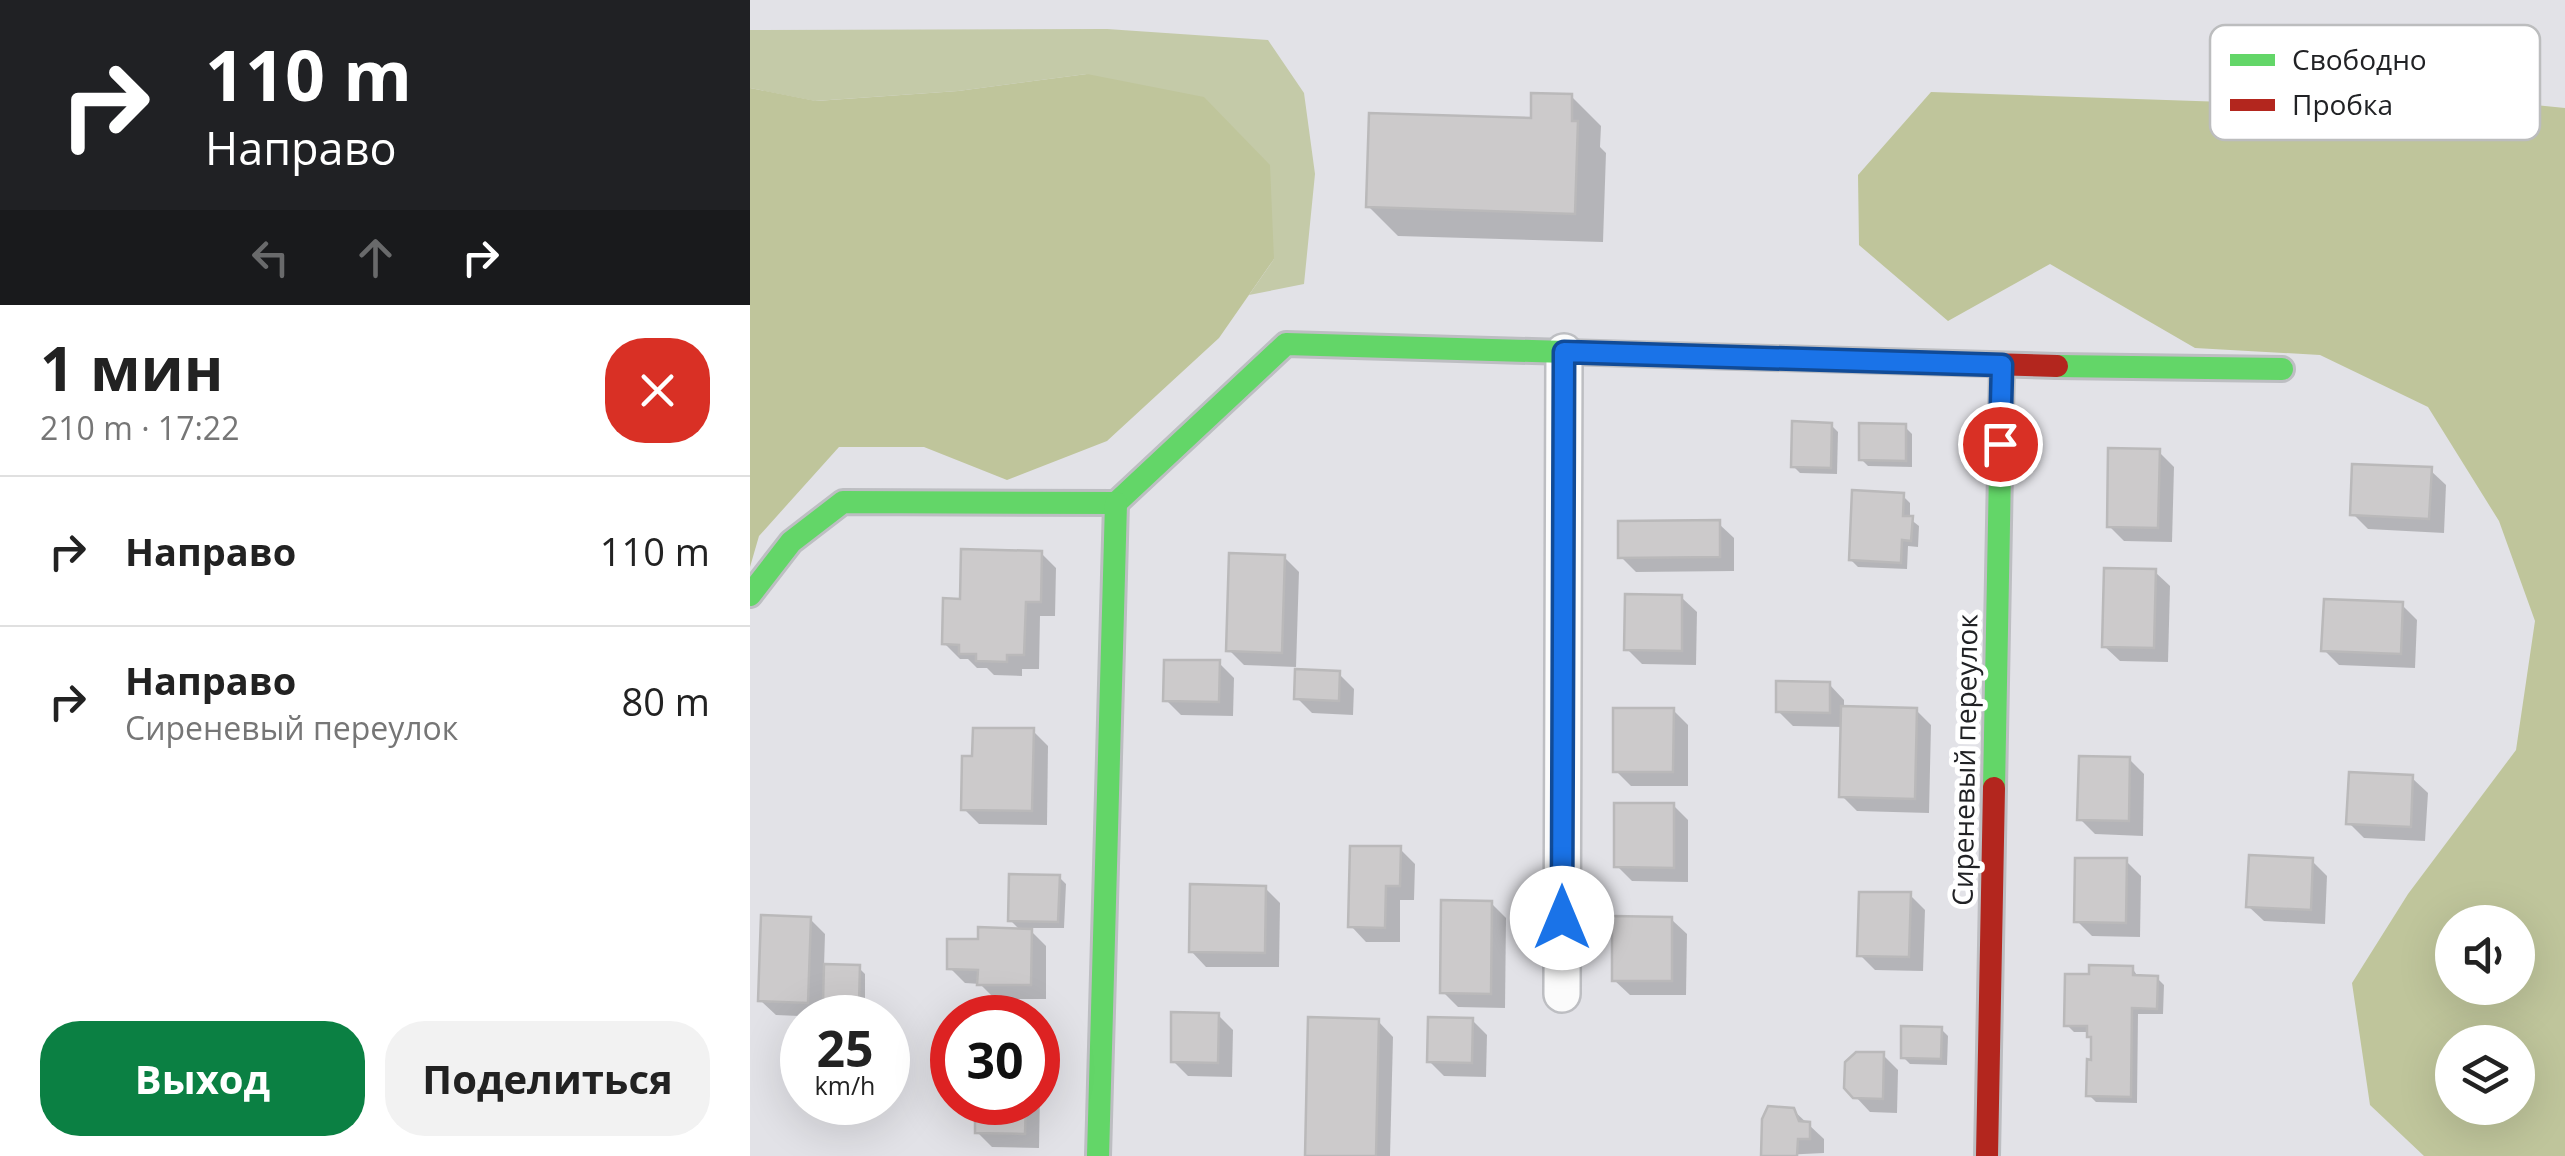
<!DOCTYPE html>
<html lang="ru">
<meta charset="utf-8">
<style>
body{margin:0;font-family:"Open Sans",sans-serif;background:#f2f2f2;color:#222;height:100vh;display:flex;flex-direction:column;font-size:38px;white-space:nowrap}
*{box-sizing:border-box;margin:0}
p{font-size:32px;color:#767676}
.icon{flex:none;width:55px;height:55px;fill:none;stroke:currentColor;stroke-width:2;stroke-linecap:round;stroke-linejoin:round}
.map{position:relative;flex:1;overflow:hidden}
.panel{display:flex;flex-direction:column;background:#fff;width:750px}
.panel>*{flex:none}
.hud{background:#202124;color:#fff;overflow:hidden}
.controls{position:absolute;left:1685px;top:905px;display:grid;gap:20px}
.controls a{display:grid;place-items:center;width:100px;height:100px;border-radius:50%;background:#fff;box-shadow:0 10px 40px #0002;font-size:50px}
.speed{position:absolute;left:30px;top:995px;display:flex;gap:20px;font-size:50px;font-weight:700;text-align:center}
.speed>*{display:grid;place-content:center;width:130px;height:130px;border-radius:50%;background:#fff;box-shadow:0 10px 40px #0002;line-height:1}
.speed small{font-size:25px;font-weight:400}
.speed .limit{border:15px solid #d22;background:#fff;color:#111}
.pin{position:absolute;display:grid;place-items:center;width:85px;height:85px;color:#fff;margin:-42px;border:5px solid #fff;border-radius:50%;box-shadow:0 2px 10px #0007}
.me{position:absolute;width:110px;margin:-55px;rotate:0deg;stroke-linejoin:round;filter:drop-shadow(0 0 8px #0008)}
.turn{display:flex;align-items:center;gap:35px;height:210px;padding:0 40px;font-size:45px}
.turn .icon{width:130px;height:130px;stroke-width:2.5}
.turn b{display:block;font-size:70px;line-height:85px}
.lanes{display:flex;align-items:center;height:95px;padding:0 40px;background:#0003;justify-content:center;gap:50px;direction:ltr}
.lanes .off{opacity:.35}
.round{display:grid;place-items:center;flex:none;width:105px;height:105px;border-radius:40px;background:#f2f2f2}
.head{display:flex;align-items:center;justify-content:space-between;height:170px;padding:0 40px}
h1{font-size:60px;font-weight:700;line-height:75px}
.action{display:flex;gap:20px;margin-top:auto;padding:20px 40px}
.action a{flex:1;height:115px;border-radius:40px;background:#0b8043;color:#fff;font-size:40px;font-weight:700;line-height:115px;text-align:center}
.action a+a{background:#f2f2f2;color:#222}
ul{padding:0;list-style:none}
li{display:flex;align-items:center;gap:30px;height:150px;padding:0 40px;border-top:2px solid #e0e0e0}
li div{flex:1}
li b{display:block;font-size:38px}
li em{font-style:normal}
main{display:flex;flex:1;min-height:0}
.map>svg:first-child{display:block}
</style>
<main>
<section class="panel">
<div class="hud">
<div class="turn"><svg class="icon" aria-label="right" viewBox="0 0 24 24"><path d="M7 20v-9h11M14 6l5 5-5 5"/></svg><div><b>110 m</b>Направо</div></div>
<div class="lanes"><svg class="icon off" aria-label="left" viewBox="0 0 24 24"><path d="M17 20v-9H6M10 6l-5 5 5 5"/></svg><svg class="icon off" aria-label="ahead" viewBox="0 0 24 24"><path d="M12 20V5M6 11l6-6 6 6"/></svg><svg class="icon" aria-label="right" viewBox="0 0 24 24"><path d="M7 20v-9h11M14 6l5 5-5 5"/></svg></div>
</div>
<div class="head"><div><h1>1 мин</h1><p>210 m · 17:22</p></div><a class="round" style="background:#d93025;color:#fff"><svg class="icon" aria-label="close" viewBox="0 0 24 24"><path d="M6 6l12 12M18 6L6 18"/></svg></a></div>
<ul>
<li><svg class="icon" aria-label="right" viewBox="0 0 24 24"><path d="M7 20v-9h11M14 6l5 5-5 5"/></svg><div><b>Направо</b></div><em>110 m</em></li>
<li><svg class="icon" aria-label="right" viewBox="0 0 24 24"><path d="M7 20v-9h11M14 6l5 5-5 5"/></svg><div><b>Направо</b><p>Сиреневый переулок</p></div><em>80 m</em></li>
</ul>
<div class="action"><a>Выход</a><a>Поделиться</a></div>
</section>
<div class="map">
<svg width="1815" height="1156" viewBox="0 0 1815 1156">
<rect width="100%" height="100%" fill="#e2e2e7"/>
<path fill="#c4caa8" d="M357,29L518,40L554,93L565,174L554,284L499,295L524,259L337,74L208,91L65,101L0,88V30Z"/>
<g fill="#bfc59b" fill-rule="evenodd">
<path d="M337,74L454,97L520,165L524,259L469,338L357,441L257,480L174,447H89L9,536L0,567V88L66,101L208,91Z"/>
<path d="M1181,92L1535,104L1718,98L1815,108V1156H1674L1620,1105L1602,983L1658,894L1766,750L1785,621L1749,521L1678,407L1570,355L1445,348L1300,264L1198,321L1109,245L1108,175ZM1702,922H1768V988H1702ZM1702,1042H1768V1108H1702Z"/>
</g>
<g fill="#0003">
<path d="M821,96L851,126L850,147L856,153L853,242L648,236L618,206L783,120Z"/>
<path d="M1081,425L1088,432L1087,474L1050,473L1043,466Z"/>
<path d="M1155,427L1162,434V467L1118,466L1111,459Z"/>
<path d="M1409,452L1424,467L1422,542L1374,541L1359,526Z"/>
<path d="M1680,470L1696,485L1694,533L1618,529L1603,514Z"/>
<path d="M1153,496L1160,503V519L1169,526L1168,547L1158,546L1157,569L1108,567L1101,560Z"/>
<path d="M968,523L984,538V571L886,572L871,557Z"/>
<path d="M291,553L306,568L305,616H290L289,669H272V676L244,675L237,668H227L218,659H210L194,643L212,602Z"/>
<path d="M534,557L549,572L546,667L494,665L479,650Z"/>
<path d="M1404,571L1420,586L1418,662L1370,661L1354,646Z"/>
<path d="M931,597L947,612L946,665L892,664L877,649Z"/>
<path d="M1652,605L1667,620L1665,668L1589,665L1574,650Z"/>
<path d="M469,663L484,678L483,716L431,715L416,700Z"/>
<path d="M589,674L604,689L603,715L562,713L547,698Z"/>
<path d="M1079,684L1094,700V708L1166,710L1181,725L1179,813L1107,811L1092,796L1093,727L1043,726L1028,711Z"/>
<path d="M923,710L938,725V786H881L866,771Z"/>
<path d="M283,731L298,746L297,825L229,824L214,809Z"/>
<path d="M1379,759L1394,774L1393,836L1345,834L1330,819Z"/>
<path d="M1662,778L1678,793L1675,841L1614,838L1599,823Z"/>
<path d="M923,805L938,820V882L882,881L867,866Z"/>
<path d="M650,849L665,864L664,900H650V942H616L601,926Z"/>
<path d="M1376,861L1391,876L1390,937L1342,936L1327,921Z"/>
<path d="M1562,861L1577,876L1575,924L1514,921L1498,906Z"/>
<path d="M309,877L316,884L314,928H278L296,946V999H245L230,984L215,983L200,968L230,941L271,931L260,920Z"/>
<path d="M515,888L530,903L529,967H456L441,951Z"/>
<path d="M1160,895L1175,910L1173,971L1125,970L1110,955Z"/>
<path d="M741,903L756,918L755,1008L708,1007L693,992Z"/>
<path d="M60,919L75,934L74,967H108L115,974V1009L83,1008L73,998L72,1017L26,1015L10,1000Z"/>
<path d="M921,919L937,934L936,995H880L864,980Z"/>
<path d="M1382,968L1389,978H1407L1414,985L1413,1014H1388L1387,1103L1346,1102L1339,1095L1344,1040L1340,1032H1324L1317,1025L1341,977Z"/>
<path d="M468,1015L483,1030L482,1077L438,1076L423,1061Z"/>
<path d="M722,1020L737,1035L736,1077L694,1076L679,1061Z"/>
<path d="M628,1021L643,1037L640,1156H557Z"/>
<path d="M1191,1029L1198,1036L1197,1065L1160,1064L1153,1057Z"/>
<path d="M1133,1055L1148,1070L1147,1113L1120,1112L1105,1096Z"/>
<path d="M288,1091L290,1094L289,1148L242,1147L227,1132L228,1102H288Z"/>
<path d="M1043,1110L1074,1139V1153L1013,1156Z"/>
</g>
<g fill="#cccacb" stroke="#bab9ba" stroke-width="2.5">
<path d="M781,93L822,94V121H828L825,214L616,207L619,113L781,118Z"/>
<path d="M1042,421L1082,423L1081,468L1041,467Z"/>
<path d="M1109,423L1156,424V461L1109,460Z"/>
<path d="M1358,448L1410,449L1408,528L1357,527Z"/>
<path d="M1602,464L1682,467L1679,519L1600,515Z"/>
<path d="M1102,490L1154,493L1153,516H1163L1161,541L1152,540L1151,563L1099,560Z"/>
<path d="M970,520V557L868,558V521Z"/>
<path d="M211,549L292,551L291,602H276L274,655H257V662L226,661V654H209V645L192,644L193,598L210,599Z"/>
<path d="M479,553L535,555L532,653L476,651Z"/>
<path d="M1354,568L1406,569L1404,648L1352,647Z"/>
<path d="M875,594L932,595V651L874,650Z"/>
<path d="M1574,599L1653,602L1651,654L1571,651Z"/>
<path d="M414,660H470L469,702L413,701Z"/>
<path d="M545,669L590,671L589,701L544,699Z"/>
<path d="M1026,681L1080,682V713L1026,712Z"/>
<path d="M1091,706L1167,708L1165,799L1089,797Z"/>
<path d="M863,708H924L923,772H863Z"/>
<path d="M223,728H284L282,811L211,810L212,756H222Z"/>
<path d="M1329,756L1380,757L1379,821L1327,820Z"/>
<path d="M1599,772L1663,775L1661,827L1596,824Z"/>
<path d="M864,803H924V868L864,867Z"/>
<path d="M600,846H651L650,886H636L635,928L598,927Z"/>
<path d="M1499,855L1563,858L1561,910L1496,907Z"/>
<path d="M1325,858H1377L1376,923L1324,922Z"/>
<path d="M259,874L310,875L308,922L258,921Z"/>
<path d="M440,884L516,886L515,953L439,952Z"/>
<path d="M1109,892H1161L1159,957L1107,956Z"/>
<path d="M691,900L742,901L741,994L690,993Z"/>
<path d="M11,915L61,917L58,1003L8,1001Z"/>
<path d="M862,916L922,917V981H862Z"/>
<path d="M228,927L282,929L281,985H227L228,970L197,969V939H228Z"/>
<path d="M74,964L110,965L109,1003L73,1002Z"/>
<path d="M1339,965L1383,966V975L1408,976L1407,1009L1382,1008L1381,1097L1336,1096L1337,1059L1341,1060V1037H1337V1026H1314L1315,974H1339Z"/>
<path d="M421,1012L469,1013L468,1063L421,1062Z"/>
<path d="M558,1017L629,1019L626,1156H555Z"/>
<path d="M678,1017L723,1018L722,1063L677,1062Z"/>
<path d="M1151,1026L1192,1027L1191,1059L1151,1058Z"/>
<path d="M1106,1052H1134L1133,1099L1103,1098L1094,1088L1095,1062Z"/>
<path d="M225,1102H276L275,1134L225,1133Z"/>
<path d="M1018,1106L1044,1108L1049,1121L1060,1122V1139H1048L1047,1156H1011L1012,1119Z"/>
</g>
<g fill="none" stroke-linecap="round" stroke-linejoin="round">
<g stroke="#bdbec2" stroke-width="40">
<path id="street" d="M812,994L814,352"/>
</g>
<g stroke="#bdbec2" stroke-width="28">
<g id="fast">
<path d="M1307,366L1532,369"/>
<path d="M0,595L41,542L93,502L366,503L536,344L883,354"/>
<path d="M1244,788L1252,365"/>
<path d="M348,1156L366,503"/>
</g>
</g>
<g stroke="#bdbec2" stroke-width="28">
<g id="jam">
<path d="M883,354L1307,366"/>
<path d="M1237,1156L1244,788"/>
</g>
</g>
<use href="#street" stroke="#fbfbfb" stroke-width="35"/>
<use href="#fast" stroke="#63d668" stroke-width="22"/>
<use href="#jam" stroke="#b3261e" stroke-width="22"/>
</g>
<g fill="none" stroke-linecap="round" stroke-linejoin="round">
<g stroke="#114b97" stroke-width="25">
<path id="route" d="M812,918L814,352L1252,365L1250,444"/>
</g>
<use href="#route" stroke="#1a73e8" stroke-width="18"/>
</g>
<g text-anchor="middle" stroke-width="10" stroke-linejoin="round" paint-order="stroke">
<g font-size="28" fill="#212225" stroke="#fff">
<text transform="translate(1215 760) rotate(-89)" y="10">Сиреневый переулок</text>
</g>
</g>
<rect x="1460" y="25" width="330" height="115" rx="15" fill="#fff" stroke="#bcbdbe" stroke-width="2.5"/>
<rect x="1480" y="54" width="45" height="12" fill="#63d668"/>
<rect x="1480" y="99" width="45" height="12" fill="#b3261e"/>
<g font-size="28" fill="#212225">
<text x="1542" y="70">Свободно</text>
<text x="1542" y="115">Пробка</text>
</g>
</svg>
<div class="controls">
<a><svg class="icon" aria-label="sound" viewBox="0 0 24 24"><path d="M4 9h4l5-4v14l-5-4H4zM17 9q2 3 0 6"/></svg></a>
<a><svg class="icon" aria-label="layers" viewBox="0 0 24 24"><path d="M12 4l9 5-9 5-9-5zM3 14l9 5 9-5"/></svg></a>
</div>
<div class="speed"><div>25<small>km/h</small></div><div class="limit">30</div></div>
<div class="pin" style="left:1250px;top:444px;background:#d93025"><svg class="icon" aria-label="arrive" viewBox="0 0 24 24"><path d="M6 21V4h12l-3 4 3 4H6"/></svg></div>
<svg class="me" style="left:812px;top:918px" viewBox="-20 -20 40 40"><circle r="19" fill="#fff"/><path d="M0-13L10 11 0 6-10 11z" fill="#1a73e8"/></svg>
</div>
</main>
